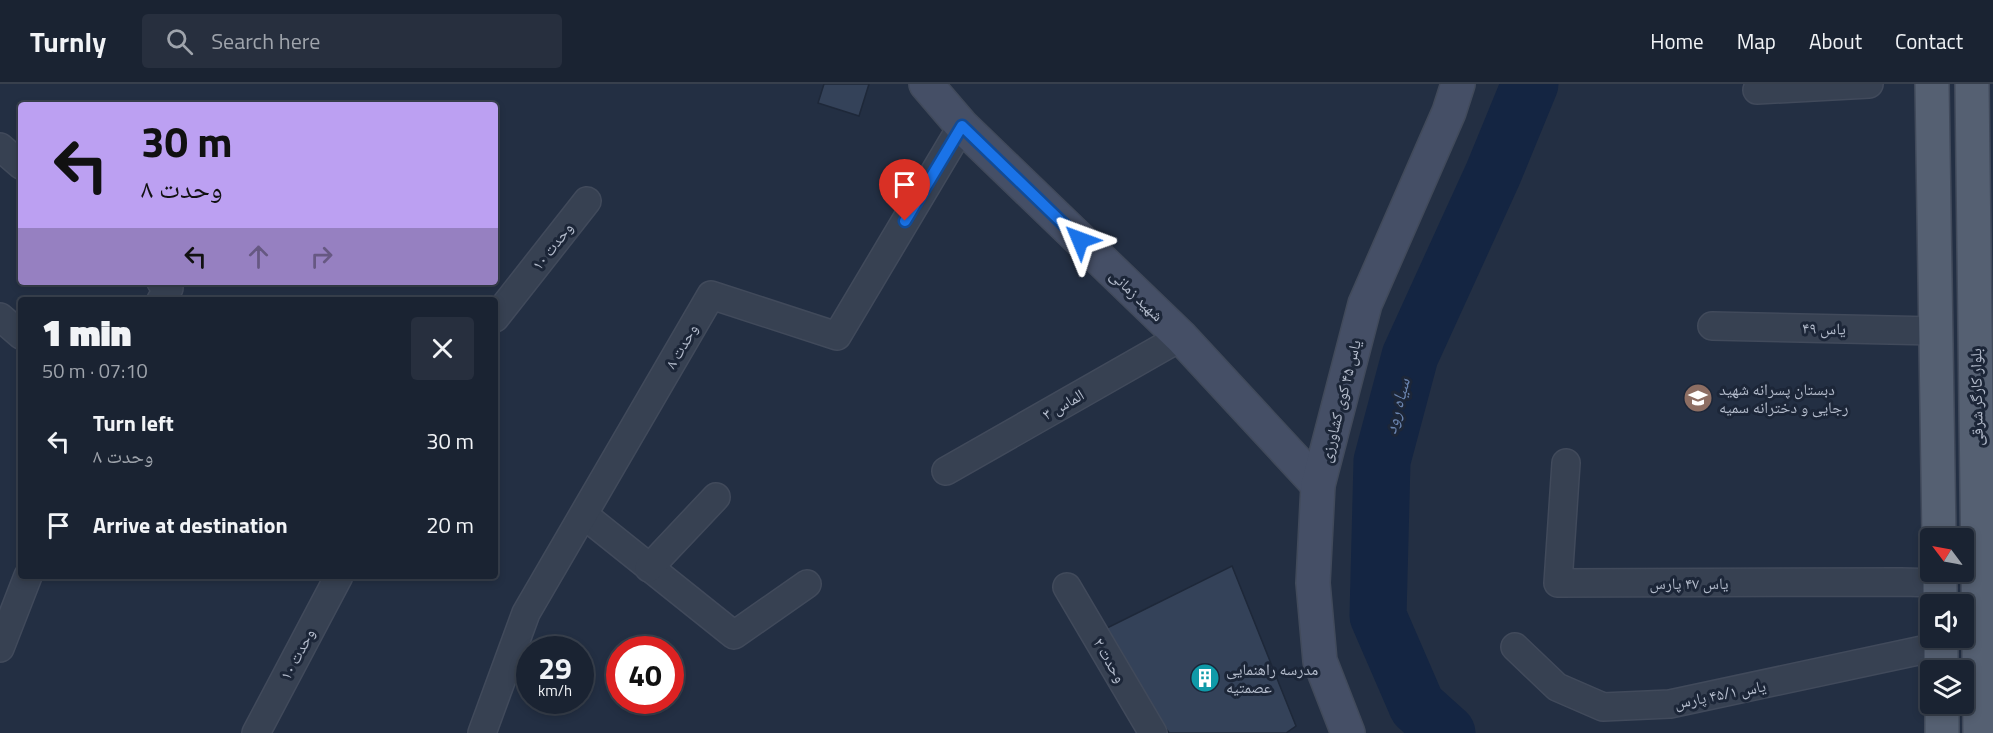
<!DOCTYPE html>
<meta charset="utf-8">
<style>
body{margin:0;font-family:"Titillium Web","Noto Naskh Arabic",sans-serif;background:#272f3e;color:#f1f3f6;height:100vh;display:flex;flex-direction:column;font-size:22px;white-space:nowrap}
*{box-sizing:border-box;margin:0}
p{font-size:20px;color:#9fa4ac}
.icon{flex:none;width:33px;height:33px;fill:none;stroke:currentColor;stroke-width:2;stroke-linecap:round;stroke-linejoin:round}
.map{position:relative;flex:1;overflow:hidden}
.side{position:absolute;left:18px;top:213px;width:480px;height:282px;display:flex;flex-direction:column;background:#1a2332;border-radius:6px;box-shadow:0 3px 9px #0003,0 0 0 2px #38404d}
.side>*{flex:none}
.hud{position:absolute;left:18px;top:18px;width:480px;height:183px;border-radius:6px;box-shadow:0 3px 9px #0003,0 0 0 2px #38404d;background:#bca0f2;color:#111;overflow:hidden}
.needle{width:39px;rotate:302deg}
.tools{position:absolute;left:1920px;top:444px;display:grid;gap:12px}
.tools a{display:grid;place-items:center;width:54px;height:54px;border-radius:6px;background:#1a2332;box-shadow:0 3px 9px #0003,0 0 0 2px #38404d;font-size:30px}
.speed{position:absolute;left:516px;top:552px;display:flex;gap:12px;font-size:30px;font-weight:700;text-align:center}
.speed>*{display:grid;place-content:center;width:78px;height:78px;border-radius:50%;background:#1a2332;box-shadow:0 3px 9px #0003,0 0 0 2px #38404d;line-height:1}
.speed small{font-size:15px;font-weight:400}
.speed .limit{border:9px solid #d22;background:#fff;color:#111}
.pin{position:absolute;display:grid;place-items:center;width:51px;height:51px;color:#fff;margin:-62px -26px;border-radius:50% 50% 50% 0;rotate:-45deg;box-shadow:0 0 6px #0007}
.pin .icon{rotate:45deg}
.me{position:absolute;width:66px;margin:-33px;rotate:314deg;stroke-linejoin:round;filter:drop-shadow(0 0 4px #0008)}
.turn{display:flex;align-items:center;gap:21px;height:126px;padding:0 24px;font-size:27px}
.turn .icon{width:78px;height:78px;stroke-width:2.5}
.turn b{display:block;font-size:42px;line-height:51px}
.lanes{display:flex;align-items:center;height:57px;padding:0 24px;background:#0003;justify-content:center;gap:30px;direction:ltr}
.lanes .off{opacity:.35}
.round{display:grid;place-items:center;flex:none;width:63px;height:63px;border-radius:6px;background:#272f3e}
.overview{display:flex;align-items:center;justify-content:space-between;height:102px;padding:0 24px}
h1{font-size:36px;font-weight:800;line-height:45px}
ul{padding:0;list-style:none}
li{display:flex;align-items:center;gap:18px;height:84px;padding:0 24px}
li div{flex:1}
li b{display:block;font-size:22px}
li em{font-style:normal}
header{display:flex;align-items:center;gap:36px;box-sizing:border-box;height:84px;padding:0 30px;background:#1a2332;border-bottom:2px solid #38404d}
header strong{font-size:28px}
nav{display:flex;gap:33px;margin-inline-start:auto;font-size:21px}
.search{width:420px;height:54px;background:#272f3e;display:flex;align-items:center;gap:15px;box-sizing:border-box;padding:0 21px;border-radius:6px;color:#9fa4ac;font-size:22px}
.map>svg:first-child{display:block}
</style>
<header>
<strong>Turnly</strong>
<div class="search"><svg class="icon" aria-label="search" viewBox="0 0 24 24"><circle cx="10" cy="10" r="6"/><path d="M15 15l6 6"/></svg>Search here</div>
<nav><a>Home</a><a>Map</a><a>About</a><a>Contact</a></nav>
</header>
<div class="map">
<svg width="1993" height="649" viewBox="0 0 1993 649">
<rect width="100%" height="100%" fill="#232f43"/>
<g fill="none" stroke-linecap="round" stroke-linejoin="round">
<path stroke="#142542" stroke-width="57" d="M1447,649L1417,622L1378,532L1382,377L1410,272L1493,90L1530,0"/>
</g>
<g fill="#344259" stroke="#1e2839" stroke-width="1.5">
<path d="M824,0H869L859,32L818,19Z"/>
<path d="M1232,482L1296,642L1286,649H1169L1103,546Z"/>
</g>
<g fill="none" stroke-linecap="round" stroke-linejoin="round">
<g stroke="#414a5b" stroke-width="30">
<g id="street">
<path d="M1757,6L1869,0"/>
<path d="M0,63L21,81"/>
<path d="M161,216L169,204L161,198"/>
<path d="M0,233L21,251"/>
<path d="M495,234L587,117"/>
<path d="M1712,242L1935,247"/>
<path d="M1566,379L1558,499L1901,498L1940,499"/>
<path d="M946,387L1181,253"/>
<path d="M584,431L734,551L807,500"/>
<path d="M649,484L716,413"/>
<path d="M1067,503L1153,649"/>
<path d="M1515,563L1557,603L1603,623L1670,620L1941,562"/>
<path d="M0,564L28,492"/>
<path d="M256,649L339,492"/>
<path d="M482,649L526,529L711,211L837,252L962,42"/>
</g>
</g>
<g stroke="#414a5b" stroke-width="36">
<g id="secondary">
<path d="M926,0L962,42L1181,253L1318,401"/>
<path d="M1348,649L1320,577L1313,499L1318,401L1365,220L1449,28L1458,0"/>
</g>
</g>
<g stroke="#414a5b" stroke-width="36">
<g id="primary">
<path d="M1932,0L1939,454"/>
<path d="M1972,0L1980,649"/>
<path d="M1940,488V520"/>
<path d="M1941,554V586"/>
<path d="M1942,620V649"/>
</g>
</g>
<use href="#street" stroke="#374152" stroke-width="27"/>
<use href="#secondary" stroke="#454f66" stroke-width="33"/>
<use href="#primary" stroke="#556072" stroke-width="33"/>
</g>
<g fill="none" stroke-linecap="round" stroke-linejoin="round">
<g stroke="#114b97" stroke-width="15">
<path id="route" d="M905,137L962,42L1080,156"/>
</g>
<use href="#route" stroke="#1a73e8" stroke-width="10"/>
</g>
<defs>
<g id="school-disc" transform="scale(1.5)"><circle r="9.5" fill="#8d6e63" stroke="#1c2638"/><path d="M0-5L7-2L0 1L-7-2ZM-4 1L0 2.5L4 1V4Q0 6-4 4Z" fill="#fff"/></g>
<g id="building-disc" transform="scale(1.5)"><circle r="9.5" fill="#0f9aa8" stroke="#1c2638"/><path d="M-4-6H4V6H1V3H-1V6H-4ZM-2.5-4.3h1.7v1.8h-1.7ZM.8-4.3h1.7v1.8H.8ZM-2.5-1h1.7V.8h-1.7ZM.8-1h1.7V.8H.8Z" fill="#fff"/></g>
</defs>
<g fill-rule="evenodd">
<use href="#school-disc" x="1698" y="314"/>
<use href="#building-disc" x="1205" y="594"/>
</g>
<g text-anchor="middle" stroke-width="6" stroke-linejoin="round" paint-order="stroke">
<g font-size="16" fill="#b4bccc" stroke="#1c2638">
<text transform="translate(552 162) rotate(-52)" y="6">وحدت ۱۰</text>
<text transform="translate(1137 211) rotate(44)" y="6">شهید زمانی</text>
<text transform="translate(1824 244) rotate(1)" y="6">یاس ۴۹</text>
<text transform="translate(681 262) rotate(-60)" y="6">وحدت ۸</text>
<text transform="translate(1976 313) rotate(-91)" y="6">بلوار کارگر شرقی</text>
<text transform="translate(1340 317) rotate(-76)" y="6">یاس ۴۵ کوی کشاورزی</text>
<text transform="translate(1063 320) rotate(-30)" y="6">الماس ۳</text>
<text x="1689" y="505">یاس ۴۷ پارس</text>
<text transform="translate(297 570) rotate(-62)" y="6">وحدت ۱۰</text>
<text transform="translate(1110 576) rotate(60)" y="6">وحدت ۲</text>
<text transform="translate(1720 610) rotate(-11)" y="6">یاس ۴۵/۱ پارس</text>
</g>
<g font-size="16" fill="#b4bccc" stroke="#1c2638" text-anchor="start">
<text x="1719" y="311">دبستان پسرانه شهید<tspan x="1719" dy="18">رجایی و دخترانه سمیه</tspan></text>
<text x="1226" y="591">مدرسه راهنمایی<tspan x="1226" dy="18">عصمتیه</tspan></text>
</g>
<g font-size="18" font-style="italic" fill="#6a84af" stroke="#1c2638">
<text transform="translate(1397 322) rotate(-75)" y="6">سیاه رود</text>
</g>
</g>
</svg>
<div class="tools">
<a><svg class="needle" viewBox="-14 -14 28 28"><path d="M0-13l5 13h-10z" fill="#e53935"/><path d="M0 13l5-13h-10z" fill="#9fa4ac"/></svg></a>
<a><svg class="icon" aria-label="sound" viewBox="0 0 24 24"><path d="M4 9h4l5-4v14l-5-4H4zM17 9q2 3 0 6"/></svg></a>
<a><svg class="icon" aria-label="layers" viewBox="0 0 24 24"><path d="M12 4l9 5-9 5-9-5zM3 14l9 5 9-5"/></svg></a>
</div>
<div class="speed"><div>29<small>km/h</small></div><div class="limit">40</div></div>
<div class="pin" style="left:905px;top:137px;background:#d93025"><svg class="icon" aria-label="arrive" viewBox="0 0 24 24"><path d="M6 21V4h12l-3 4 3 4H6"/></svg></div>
<svg class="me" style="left:1080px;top:156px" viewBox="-20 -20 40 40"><path d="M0-17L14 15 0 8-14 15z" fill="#1a73e8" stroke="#fff" stroke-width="4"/></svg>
<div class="hud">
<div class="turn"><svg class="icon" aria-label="left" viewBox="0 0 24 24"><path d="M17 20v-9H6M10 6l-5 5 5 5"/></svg><div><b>30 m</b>وحدت ۸</div></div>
<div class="lanes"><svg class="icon" aria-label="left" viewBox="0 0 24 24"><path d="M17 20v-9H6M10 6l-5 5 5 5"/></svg><svg class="icon off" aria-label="ahead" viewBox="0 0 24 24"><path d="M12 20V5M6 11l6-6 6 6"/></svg><svg class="icon off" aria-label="right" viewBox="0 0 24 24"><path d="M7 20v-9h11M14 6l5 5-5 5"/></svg></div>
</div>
<section class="side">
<div class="overview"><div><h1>1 min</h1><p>50 m · 07:10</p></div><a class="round"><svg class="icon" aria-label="close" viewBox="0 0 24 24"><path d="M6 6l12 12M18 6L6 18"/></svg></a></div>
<ul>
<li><svg class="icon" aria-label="left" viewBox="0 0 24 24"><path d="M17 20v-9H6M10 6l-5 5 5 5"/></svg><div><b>Turn left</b><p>وحدت ۸</p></div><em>30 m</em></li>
<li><svg class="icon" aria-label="arrive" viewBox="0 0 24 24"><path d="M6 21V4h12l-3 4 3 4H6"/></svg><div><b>Arrive at destination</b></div><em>20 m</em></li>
</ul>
</section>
</div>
